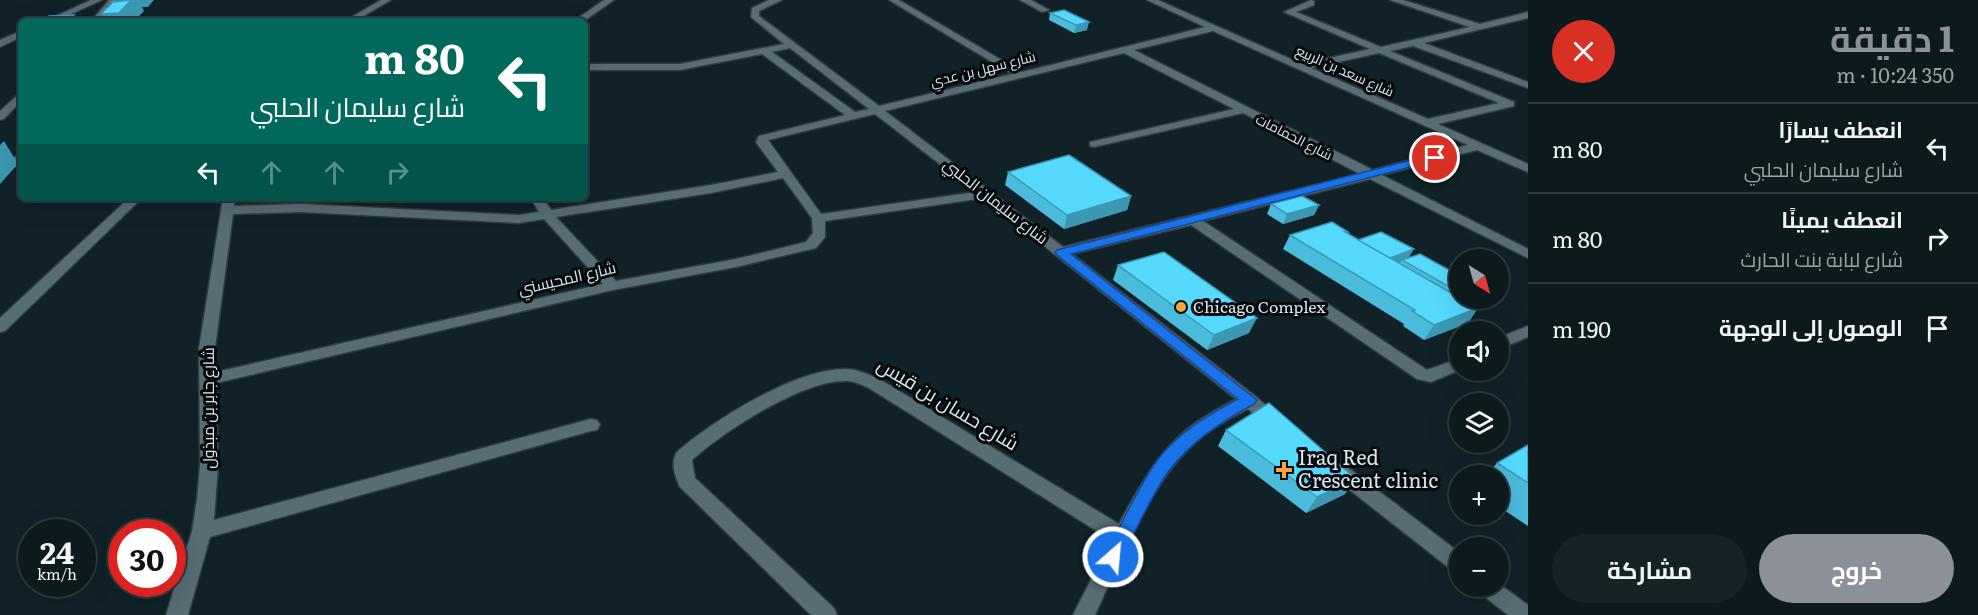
<!DOCTYPE html>
<html lang="ar">
<meta charset="utf-8">
<style>
body{margin:0;font-family:Literata,Cairo,serif;background:#152327;color:#f1f3f6;direction:rtl;height:100vh;display:flex;flex-direction:column;font-size:22px;white-space:nowrap}
*{box-sizing:border-box;margin:0}
p{font-size:20px;color:#9aa1a4}
.icon{flex:none;width:33px;height:33px;fill:none;stroke:currentColor;stroke-width:2;stroke-linecap:round;stroke-linejoin:round}
.map{position:relative;flex:1;overflow:hidden;direction:ltr}
.details{display:flex;flex-direction:column;background:#0c1a1e;width:450px}
.details>*{flex:none}
.guide{position:absolute;left:18px;top:18px;width:570px;height:183px;border-radius:9px;box-shadow:0 6px 24px #0002,0 0 0 2px #2c383c;direction:rtl;background:#00695c;color:#fff;overflow:hidden}
.needle{width:39px;rotate:143deg}
.tools{position:absolute;left:1449px;top:249px;display:grid;gap:12px}
.tools a{display:grid;place-items:center;width:60px;height:60px;border-radius:50%;background:#0c1a1e;box-shadow:0 6px 24px #0002,0 0 0 2px #2c383c;font-size:30px}
.speed{position:absolute;left:18px;top:519px;display:flex;gap:12px;font-size:30px;font-weight:700;text-align:center}
.speed>*{display:grid;place-content:center;width:78px;height:78px;border-radius:50%;background:#0c1a1e;box-shadow:0 6px 24px #0002,0 0 0 2px #2c383c;line-height:1}
.speed small{font-size:15px;font-weight:400}
.speed .limit{border:9px solid #d22;background:#fff;color:#111}
.pin{position:absolute;display:grid;place-items:center;width:51px;height:51px;color:#fff;margin:-26px;border:3px solid #fff;border-radius:50%;box-shadow:0 2px 6px #0007}
.me{position:absolute;width:66px;margin:-33px;rotate:27deg;stroke-linejoin:round;filter:drop-shadow(0 0 4px #0008)}
.turn{display:flex;align-items:center;gap:21px;height:126px;padding:0 24px;font-size:27px}
.turn .icon{width:78px;height:78px;stroke-width:2.5}
.turn b{display:block;font-size:42px;line-height:51px}
.lanes{display:flex;align-items:center;height:57px;padding:0 24px;background:#0003;justify-content:center;gap:30px;direction:ltr}
.lanes .off{opacity:.35}
.round{display:grid;place-items:center;flex:none;width:63px;height:63px;border-radius:32px;background:#152327}
.head{display:flex;align-items:center;justify-content:space-between;height:102px;padding:0 24px}
h1{font-size:36px;font-weight:700;line-height:45px;color:#8c9099}
.button{display:flex;gap:12px;margin-top:auto;padding:12px 24px}
.button a{flex:1;height:69px;border-radius:36px;background:#8c9099;color:#fff;font-size:24px;font-weight:700;line-height:69px;text-align:center}
.button a+a{background:#152327;color:#f1f3f6}
ul{padding:0;list-style:none}
li{display:flex;align-items:center;gap:18px;height:90px;padding:0 24px;border-top:2px solid #2c383c}
li div{flex:1}
li b{display:block;font-size:22px}
li em{font-style:normal}
main{display:flex;flex:1;min-height:0}
.map>svg:first-child{display:block}
</style>
<main>
<section class="details">
<div class="head"><div><h1>1 دقيقة</h1><p>350 m · 10:24</p></div><a class="round" style="background:#d93025;color:#fff"><svg class="icon" aria-label="close" viewBox="0 0 24 24"><path d="M6 6l12 12M18 6L6 18"/></svg></a></div>
<ul>
<li><svg class="icon" aria-label="left" viewBox="0 0 24 24"><path d="M17 20v-9H6M10 6l-5 5 5 5"/></svg><div><b>انعطف يسارًا</b><p>شارع سليمان الحلبي</p></div><em>80 m</em></li>
<li><svg class="icon" aria-label="right" viewBox="0 0 24 24"><path d="M7 20v-9h11M14 6l5 5-5 5"/></svg><div><b>انعطف يمينًا</b><p>شارع لبابة بنت الحارث</p></div><em>80 m</em></li>
<li><svg class="icon" aria-label="arrive" viewBox="0 0 24 24"><path d="M6 21V4h12l-3 4 3 4H6"/></svg><div><b>الوصول إلى الوجهة</b></div><em>190 m</em></li>
</ul>
<div class="button"><a>خروج</a><a>مشاركة</a></div>
</section>
<div class="map">
<svg width="1528" height="615" viewBox="0 0 1528 615">
<rect width="100%" height="100%" fill="#102228"/>
<g fill="none" stroke-linecap="round" stroke-linejoin="round">
<g stroke="#303b40" stroke-width="3">
<g id="minor">
<path d="M91,0H102L56,21H45Z"/>
<path d="M109,0H117L100,21H91Z"/>
<path d="M381,0H391L355,21H345Z"/>
<path d="M604,0H614L584,21H574Z"/>
<path d="M769,0H782L759,11V16L879,106L1012,74L889,0H899L1022,72L1205,27L1147,0H1158L1302,64L1370,49L1284,12L1311,0L1314,1V5L1296,12L1381,47L1470,27L1390,0H1403L1480,24L1528,12V18L1424,43L1528,82V88L1413,46L1390,51L1514,102V106L1438,124L1528,164V172L1477,150L1382,175L1528,249V258L1370,179L1203,221L1427,370L1460,358V370L1431,382L1417,379L1191,225L1072,254L1255,396L1284,421L1281,426C1268,430 1257,416 1248,409C1230,418 1212,428 1197,441C1150,481 1121,560 1095,615H1073L1111,540L869,388C862,385 855,381 847,381C804,379 724,431 692,460L695,478L834,608L837,615H811L680,487C675,476 670,463 677,452C714,420 795,369 845,369C858,369 870,375 881,380L1119,524C1136,492 1156,456 1184,432C1200,418 1218,409 1236,399L984,198L825,221V237L816,248L736,267L613,290L216,383L218,466L214,520L591,419L597,420L600,425L597,430L591,431L210,537L188,615H166L192,531L197,499L200,466L199,348L223,198H235L234,206L301,204L519,215L539,212L531,198H543L551,210L711,185L778,172L756,142L759,136L845,115L762,54L680,70H585V64H680L784,44L751,17L752,8ZM1213,31L1468,145L1373,170L1134,50ZM790,48L869,109L855,112L772,52ZM1124,53L1234,109L1090,142V146L1094,147L1243,113L1360,174L1063,247L885,111ZM1379,53L1499,103L1428,119L1311,68ZM875,114L976,192L821,214L768,140ZM783,178L812,218L813,233L806,242L736,259L616,281L556,217L711,193ZM301,212L519,223L544,219L603,284L216,372L215,348L233,214Z"/>
<path d="M1020,0H1031L1049,10L1042,12Z"/>
<path d="M21,31V37L0,47V40Z"/>
<path d="M21,92V101L4,119L0,120V111Z"/>
<path d="M21,156V164L0,167V159Z"/>
<path d="M129,198H142L5,331L0,332V318Z"/>
<path d="M1528,326V337L1498,350V338Z"/>
<path d="M1339,464L1346,466L1460,553V574L1453,571L1332,476L1330,471L1332,466Z"/>
<path d="M1498,583L1528,605V615H1508L1480,593L1477,586H1498Z"/>
</g>
</g>
<use href="#minor" fill="#576c73" fill-rule="evenodd"/>
</g>
<g fill="#4abbdb">
<path d="M1050,13L1087,30L1074,33L1049,20Z"/>
<path d="M1008,172L1131,196L1127,210L1064,229L1005,185Z"/>
<path d="M1271,204L1319,205L1314,215L1283,224L1267,214Z"/>
<path d="M1347,233L1358,240L1460,276V298H1489L1485,304L1477,307L1478,308L1468,323L1424,340L1403,326L1404,324L1283,249L1290,235Z"/>
<path d="M1118,265L1249,333L1207,350L1113,280Z"/>
<path d="M1226,430L1345,494L1306,513L1218,446Z"/>
<path d="M1528,445V526L1498,506V476H1486L1497,463Z"/>
</g>
<g fill="#3c98b2">
<path d="M120,0H154L148,7H142L144,11L138,17L139,19L138,21H104L101,14L117,13L111,1Z"/>
<path d="M74,15L78,21H66Z"/>
<path d="M1089,22L1087,30L1074,33L1076,25Z"/>
<path d="M4,141L18,164L0,184V145Z"/>
<path d="M1131,196L1127,210L1064,229L1067,215Z"/>
<path d="M1319,205L1314,215L1283,224L1287,214Z"/>
<path d="M1414,249L1408,259L1402,260L1401,262L1384,268L1390,258Z"/>
<path d="M1480,298H1489L1485,304L1466,311L1473,301Z"/>
<path d="M1478,308L1468,323L1424,340L1434,325Z"/>
<path d="M1257,318L1249,333L1207,350L1214,335Z"/>
<path d="M1356,479L1345,494L1306,513L1317,497Z"/>
</g>
<g fill="#56d9ff" stroke="#3c98b2" stroke-width="1.5">
<path d="M131,0L119,13L101,14L113,2Z"/>
<path d="M1064,10L1089,22L1076,25L1050,13Z"/>
<path d="M74,15L66,21H42L49,16Z"/>
<path d="M1069,155L1131,196L1067,215L1008,172Z"/>
<path d="M1302,196L1319,205L1287,214L1271,204Z"/>
<path d="M1332,222L1348,232H1345L1460,298L1478,308L1434,325L1412,311L1415,310L1290,235Z"/>
<path d="M1381,232L1414,249L1390,258L1358,240Z"/>
<path d="M1164,252L1257,318L1214,335L1118,265Z"/>
<path d="M1420,254L1460,276V293L1402,260Z"/>
<path d="M1469,298H1480L1473,301Z"/>
<path d="M1269,403L1356,479L1317,497L1226,430Z"/>
<path d="M1528,445V483L1497,463Z"/>
</g>
<path fill="#1a73e8" stroke="#114b97" stroke-width="1.5" d="M1435,154L1440,158L1438,160L1071,254L1257,400L1254,404C1221,422 1191,441 1168,472C1150,497 1134,535 1120,562L1113,565L1107,562L1104,557L1107,551C1122,523 1136,492 1154,465C1174,435 1206,416 1238,399L1057,255L1055,252L1057,250Z"/>
<g fill="#f1a640" stroke="#040a0d" stroke-width="2">
<circle cx="1181" cy="307" r="6"/>
<path d="M1281 461h6v6h6v6h-6v6h-6v-6h-6v-6h6z"/>
</g>
<g text-anchor="middle" stroke-width="6" stroke-linejoin="round" paint-order="stroke">
<g font-size="14" fill="#dbe7eb" stroke="#040a0d">
<text transform="translate(983 69) rotate(-14)" y="5">شارع سهل بن عدي</text>
<text transform="translate(1345 71) rotate(24)" y="5">شارع سعد بن الربيع</text>
<text transform="translate(1294 137) rotate(27)" y="5">شارع الحمامات</text>
</g>
<g font-size="16" fill="#dbe7eb" stroke="#040a0d">
<text transform="translate(996 201) rotate(38)" y="6">شارع سليمان الحلبي</text>
<text transform="translate(567 278) rotate(-13)" y="6">شارع المحيسني</text>
<text transform="translate(208 408) rotate(-90)" y="6">شارع جابر بن مبذول</text>
</g>
<g font-size="16" fill="#dbe7eb" stroke="#040a0d" text-anchor="start">
<text x="1193" y="313">Chicago Complex</text>
</g>
<g font-size="20" fill="#dbe7eb" stroke="#040a0d">
<text transform="translate(948 404) rotate(31)" y="7">شارع حسان بن قيس</text>
</g>
<g font-size="20" fill="#dbe7eb" stroke="#040a0d" text-anchor="start">
<text x="1298" y="465">Iraq Red<tspan x="1298" dy="23">Crescent clinic</tspan></text>
</g>
</g>
</svg>
<div class="tools">
<a><svg class="needle" viewBox="-14 -14 28 28"><path d="M0-13l5 13h-10z" fill="#e53935"/><path d="M0 13l5-13h-10z" fill="#9aa1a4"/></svg></a>
<a><svg class="icon" aria-label="sound" viewBox="0 0 24 24"><path d="M4 9h4l5-4v14l-5-4H4zM17 9q2 3 0 6"/></svg></a>
<a><svg class="icon" aria-label="layers" viewBox="0 0 24 24"><path d="M12 4l9 5-9 5-9-5zM3 14l9 5 9-5"/></svg></a>
<a>+</a>
<a>−</a>
</div>
<div class="speed"><div>24<small>km/h</small></div><div class="limit">30</div></div>
<div class="pin" style="left:1435px;top:158px;background:#d93025"><svg class="icon" aria-label="arrive" viewBox="0 0 24 24"><path d="M6 21V4h12l-3 4 3 4H6"/></svg></div>
<svg class="me" style="left:1113px;top:557px" viewBox="-20 -20 40 40"><circle r="17" fill="#1a73e8" stroke="#fff" stroke-width="3"/><path d="M0-11L8 9 0 5-8 9z" fill="#fff"/></svg>
<div class="guide">
<div class="turn"><svg class="icon" aria-label="left" viewBox="0 0 24 24"><path d="M17 20v-9H6M10 6l-5 5 5 5"/></svg><div><b>80 m</b>شارع سليمان الحلبي</div></div>
<div class="lanes"><svg class="icon" aria-label="left" viewBox="0 0 24 24"><path d="M17 20v-9H6M10 6l-5 5 5 5"/></svg><svg class="icon off" aria-label="ahead" viewBox="0 0 24 24"><path d="M12 20V5M6 11l6-6 6 6"/></svg><svg class="icon off" aria-label="ahead" viewBox="0 0 24 24"><path d="M12 20V5M6 11l6-6 6 6"/></svg><svg class="icon off" aria-label="right" viewBox="0 0 24 24"><path d="M7 20v-9h11M14 6l5 5-5 5"/></svg></div>
</div>
</div>
</main>
